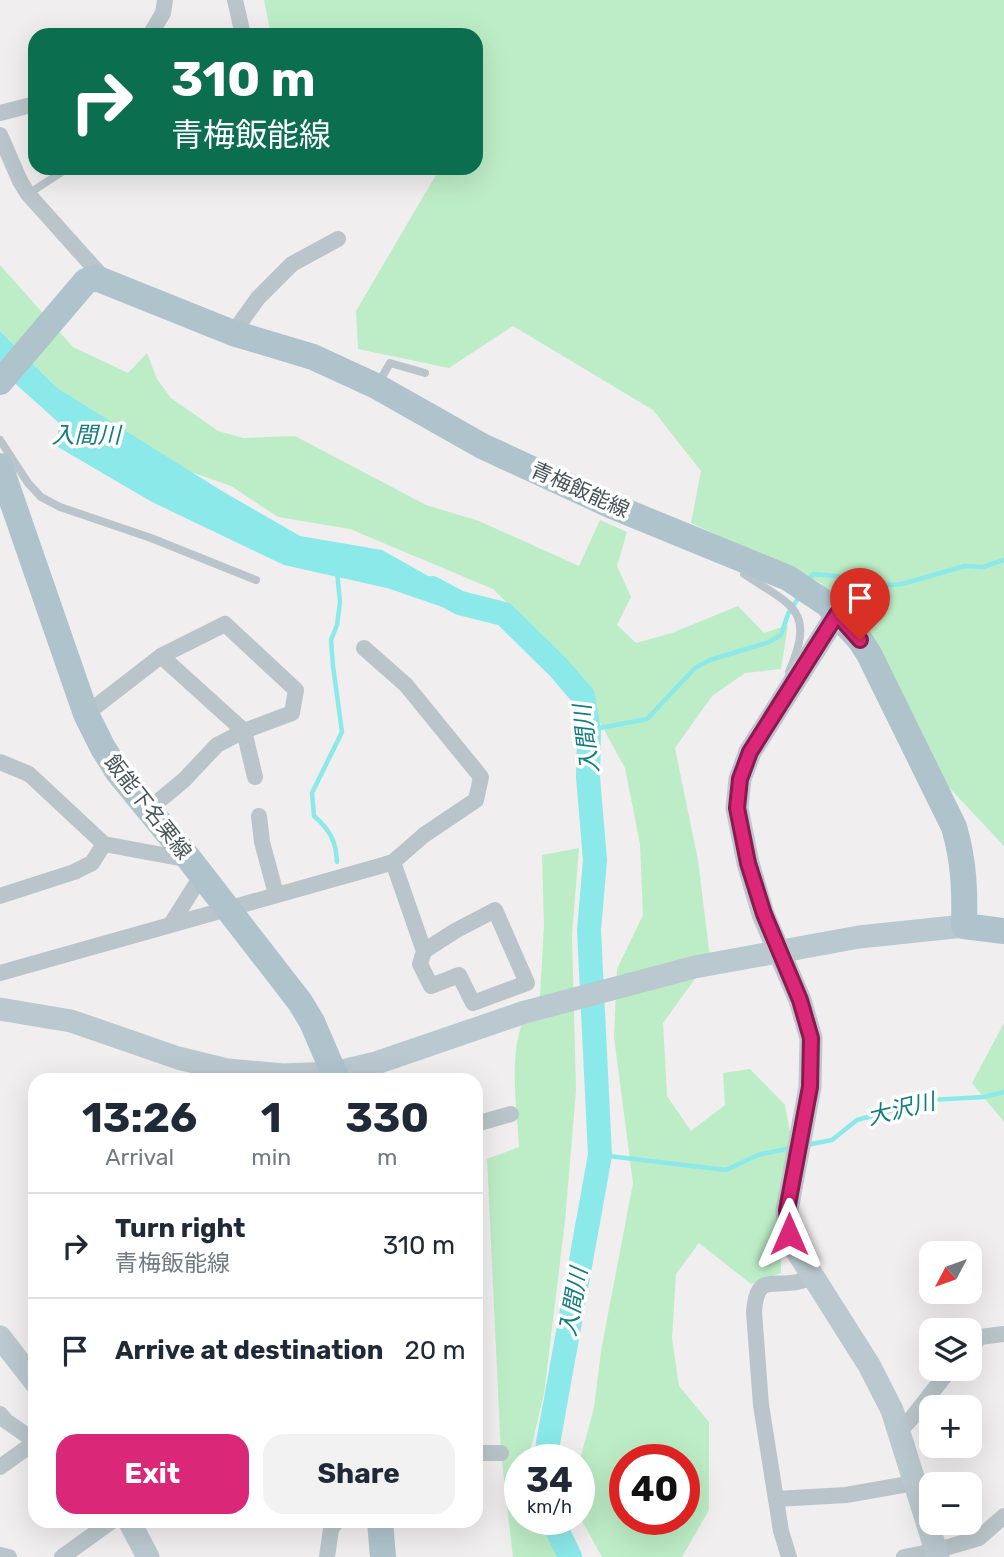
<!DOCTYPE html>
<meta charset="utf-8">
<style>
body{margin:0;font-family:Rubik,"Noto Sans JP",sans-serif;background:#f2f2f3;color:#1f2937;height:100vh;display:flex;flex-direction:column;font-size:26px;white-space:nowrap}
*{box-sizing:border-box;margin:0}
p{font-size:23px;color:#747a83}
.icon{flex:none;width:38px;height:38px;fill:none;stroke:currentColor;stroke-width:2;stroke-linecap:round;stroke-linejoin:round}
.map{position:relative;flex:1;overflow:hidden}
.details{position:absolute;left:28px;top:1073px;width:455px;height:455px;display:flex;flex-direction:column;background:#fff;border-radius:21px;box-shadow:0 7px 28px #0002}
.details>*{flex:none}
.hud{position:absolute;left:28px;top:28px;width:455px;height:147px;border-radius:21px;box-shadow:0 7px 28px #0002;background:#0b6e4f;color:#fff;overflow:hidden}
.needle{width:46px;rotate:229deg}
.fabs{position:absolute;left:919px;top:1241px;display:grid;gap:14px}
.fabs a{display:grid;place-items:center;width:63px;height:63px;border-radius:14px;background:#fff;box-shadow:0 7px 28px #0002;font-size:35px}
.speed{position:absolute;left:504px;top:1444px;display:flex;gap:14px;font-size:35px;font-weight:700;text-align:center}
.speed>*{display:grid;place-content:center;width:91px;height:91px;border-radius:50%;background:#fff;box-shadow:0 7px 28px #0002;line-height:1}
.speed small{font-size:18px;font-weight:400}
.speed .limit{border:10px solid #d22;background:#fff;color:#111}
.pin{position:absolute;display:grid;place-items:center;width:60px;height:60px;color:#fff;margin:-72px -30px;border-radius:50% 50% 50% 0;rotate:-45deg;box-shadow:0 0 7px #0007}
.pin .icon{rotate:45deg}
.me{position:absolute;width:77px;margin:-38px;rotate:0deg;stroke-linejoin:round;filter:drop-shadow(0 0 5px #0008)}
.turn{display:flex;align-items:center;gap:24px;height:147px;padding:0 28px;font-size:32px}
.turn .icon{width:91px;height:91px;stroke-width:2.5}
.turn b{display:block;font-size:49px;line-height:60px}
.eta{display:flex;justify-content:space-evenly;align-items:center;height:119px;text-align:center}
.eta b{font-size:42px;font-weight:700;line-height:49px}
.cta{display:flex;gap:14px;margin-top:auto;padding:14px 28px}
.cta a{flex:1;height:80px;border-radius:21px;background:#db2777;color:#fff;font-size:28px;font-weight:700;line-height:80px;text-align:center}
.cta a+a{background:#f2f2f3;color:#1f2937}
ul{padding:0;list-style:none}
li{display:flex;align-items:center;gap:21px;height:105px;padding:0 28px;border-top:2px solid #e0e1e3}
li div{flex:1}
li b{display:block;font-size:26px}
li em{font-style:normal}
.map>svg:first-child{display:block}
</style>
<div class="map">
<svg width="1004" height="1557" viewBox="0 0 1004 1557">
<rect width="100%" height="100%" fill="#f0eeee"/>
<g fill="#bdedc6" fill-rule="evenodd">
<path d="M264,0H1004V846L927,764L875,644L821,583L691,523L701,471L653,410L513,326L449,368L358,349L356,311L440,168H476V35H271Z"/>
<path d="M0,265L73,347L128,373L147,353L157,379L171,398L218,431L243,438L295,436L426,505L479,521L579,566L600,520L627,532L617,566L631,597L617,625L636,643L672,633L738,606L764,633L788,625L781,669L745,673L712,696L675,748L698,860L710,958L663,1023L667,1096L691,1131L725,1105L723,1073L750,1069L785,1105L791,1138L781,1219V1273L751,1284L699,1243L676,1274L672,1338L679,1386L709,1422V1510L682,1557H602L580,1517L579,1463L594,1408L601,1351L633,1183L614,1037L617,969L643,915L640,844L625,768L566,661L493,589L350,529L278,517L231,486L191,472L56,387L0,331ZM625,1460H684V1519H625Z"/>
<path d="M579,848L572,935L576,1090L565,1221L544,1394L529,1456L531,1459L520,1460V1519H551L565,1557H513L501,1453L487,1159L519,1147C517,1102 503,1029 540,996L544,925L542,855Z"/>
<path d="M1004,1023V1122L972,1083Z"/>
</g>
<path fill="#8be9e9" d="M0,331L56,387L222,491L300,536L382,550L462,595L457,612L387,588L284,565L152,502L58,447V422L0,370Z"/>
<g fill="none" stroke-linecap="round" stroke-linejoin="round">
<g stroke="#8be9e9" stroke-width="4.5">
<path d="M337,572L340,602L337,625L331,640L333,666L342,732L312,793L314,816C330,830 336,841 337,862"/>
<path d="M808,582L813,574L858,578L891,585L902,584L965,566L983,567L1004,560"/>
<path d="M589,730L647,719L695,668L710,660L769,642L781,635L788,614L800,595"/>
<path d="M806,1145L832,1140L857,1120L930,1100L984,1097L1004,1092"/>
<path d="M600,1155L726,1170L758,1155L791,1148"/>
</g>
<g stroke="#8be9e9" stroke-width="24">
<path d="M432,588L460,603L504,614L559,668L583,696L589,730L588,777L595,860L589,930L600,1155L545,1460"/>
<path d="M552,1519L570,1557"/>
</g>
<g stroke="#b9c5ca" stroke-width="8">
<path d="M28,194L68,168"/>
<path d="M378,384L390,363L425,373"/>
<path d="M0,440L28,483L41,497L60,507L151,538L256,580"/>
<path d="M748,564L744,574C792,606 816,609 789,672"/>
</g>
<g stroke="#b9c5ca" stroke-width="16">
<path d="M235,0L243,35"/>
<path d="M150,35L163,13L165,0"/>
<path d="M0,113L35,104"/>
<path d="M0,135L20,181L28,194L105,280"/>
<path d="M233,333L258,298L292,264L338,239"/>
<path d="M161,656L244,731L255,777"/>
<path d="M86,714L161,656L225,624L296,690L292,713L244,731L217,745L184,780L149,809"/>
<path d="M0,762L29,774L104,844"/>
<path d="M259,816L262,842L276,894"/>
<path d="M393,862L424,951L420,964L431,986L459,975L473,1003L527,983L495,910L455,931L424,951"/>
<path d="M0,896L74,872L92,863L104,844L190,860"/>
<path d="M171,924L202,875"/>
<path d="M0,973L380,866L393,862L424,835L476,800L481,777L406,685L364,648"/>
<path d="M476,1124L511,1114"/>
<path d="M970,1348L980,1337L1004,1334"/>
<path d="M0,1414L6,1421L35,1441"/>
<path d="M899,1431L911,1419L951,1368"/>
<path d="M476,1453H501"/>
<path d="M0,1467L35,1442"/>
<path d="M776,1499L846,1495L914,1483"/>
<path d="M0,1555L9,1557"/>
<path d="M62,1557L112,1521"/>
<path d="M327,1557L331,1529L337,1521"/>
<path d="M789,1557L781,1531L761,1405L754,1312C757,1274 770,1287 797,1282C802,1282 808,1278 813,1276"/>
<path d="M904,1557L935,1551L979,1538L1004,1516"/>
</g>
<g stroke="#bac8cf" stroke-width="23">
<path d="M837,614L750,752L740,779L737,808L748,863L763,914L800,1000L811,1038L810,1087L787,1210L789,1234L795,1248L869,1365L892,1410L938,1557"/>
<path d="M0,1009L71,1021L178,1058L227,1070L283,1075L334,1073L376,1063L525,1012L695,967L859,937L964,926"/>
<path d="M0,1337L35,1382"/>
<path d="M129,1521L148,1557"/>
</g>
<g stroke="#aec3cc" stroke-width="26">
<path d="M0,382L86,281L96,278L233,333L313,357L376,386L482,446L612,506L788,578L827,604L860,640L869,654L954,827C964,861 965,891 964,926L1004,931"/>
<path d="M0,466L86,714L103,748L118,772L190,860L300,1002L312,1022L337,1080"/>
<path d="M380,1521L383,1557"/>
</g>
</g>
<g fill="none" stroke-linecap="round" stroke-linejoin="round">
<g stroke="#8e194d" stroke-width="18">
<path id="route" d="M789,1234L787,1210L810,1087L811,1038L800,1000L764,914L748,863L737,808L740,779L750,752L837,614L860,640"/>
</g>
<use href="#route" stroke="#db2777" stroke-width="12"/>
</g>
<g text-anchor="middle" stroke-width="7" stroke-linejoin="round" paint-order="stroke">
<g font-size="21" fill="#46555a" stroke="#fff">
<text transform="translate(580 490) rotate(24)" y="7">青梅飯能線</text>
<text transform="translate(148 807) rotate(52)" y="7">飯能下名栗線</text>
</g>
<g font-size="23" font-style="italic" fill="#107e7f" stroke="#fff">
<text x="86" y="443">入間川</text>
<text transform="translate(586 739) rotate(-97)" y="8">入間川</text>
<text transform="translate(901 1109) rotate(-14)" y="8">大沢川</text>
<text transform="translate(573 1302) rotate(-80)" y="8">入間川</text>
</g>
</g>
</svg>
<div class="fabs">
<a><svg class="needle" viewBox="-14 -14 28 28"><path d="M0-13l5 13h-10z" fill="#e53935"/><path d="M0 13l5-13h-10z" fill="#747a83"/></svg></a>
<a><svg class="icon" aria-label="layers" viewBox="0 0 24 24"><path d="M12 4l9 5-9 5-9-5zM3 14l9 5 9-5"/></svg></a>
<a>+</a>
<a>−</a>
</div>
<div class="speed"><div>34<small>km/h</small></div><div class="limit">40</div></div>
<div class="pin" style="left:860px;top:640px;background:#d93025"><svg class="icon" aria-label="arrive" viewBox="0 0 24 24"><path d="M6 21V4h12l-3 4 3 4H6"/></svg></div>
<svg class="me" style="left:789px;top:1234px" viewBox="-20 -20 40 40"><path d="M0-17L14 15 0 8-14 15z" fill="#db2777" stroke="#fff" stroke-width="4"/></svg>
<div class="hud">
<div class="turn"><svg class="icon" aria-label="right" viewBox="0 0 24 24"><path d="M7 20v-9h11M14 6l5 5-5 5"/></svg><div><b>310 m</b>青梅飯能線</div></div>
</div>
<section class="details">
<div class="eta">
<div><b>13:26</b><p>Arrival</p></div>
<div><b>1</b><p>min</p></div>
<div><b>330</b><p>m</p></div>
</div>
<ul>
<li><svg class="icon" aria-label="right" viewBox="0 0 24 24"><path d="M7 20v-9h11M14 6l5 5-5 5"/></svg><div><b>Turn right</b><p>青梅飯能線</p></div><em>310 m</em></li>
<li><svg class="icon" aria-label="arrive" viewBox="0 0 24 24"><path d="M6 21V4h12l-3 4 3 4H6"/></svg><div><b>Arrive at destination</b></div><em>20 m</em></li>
</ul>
<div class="cta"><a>Exit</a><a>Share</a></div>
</section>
</div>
